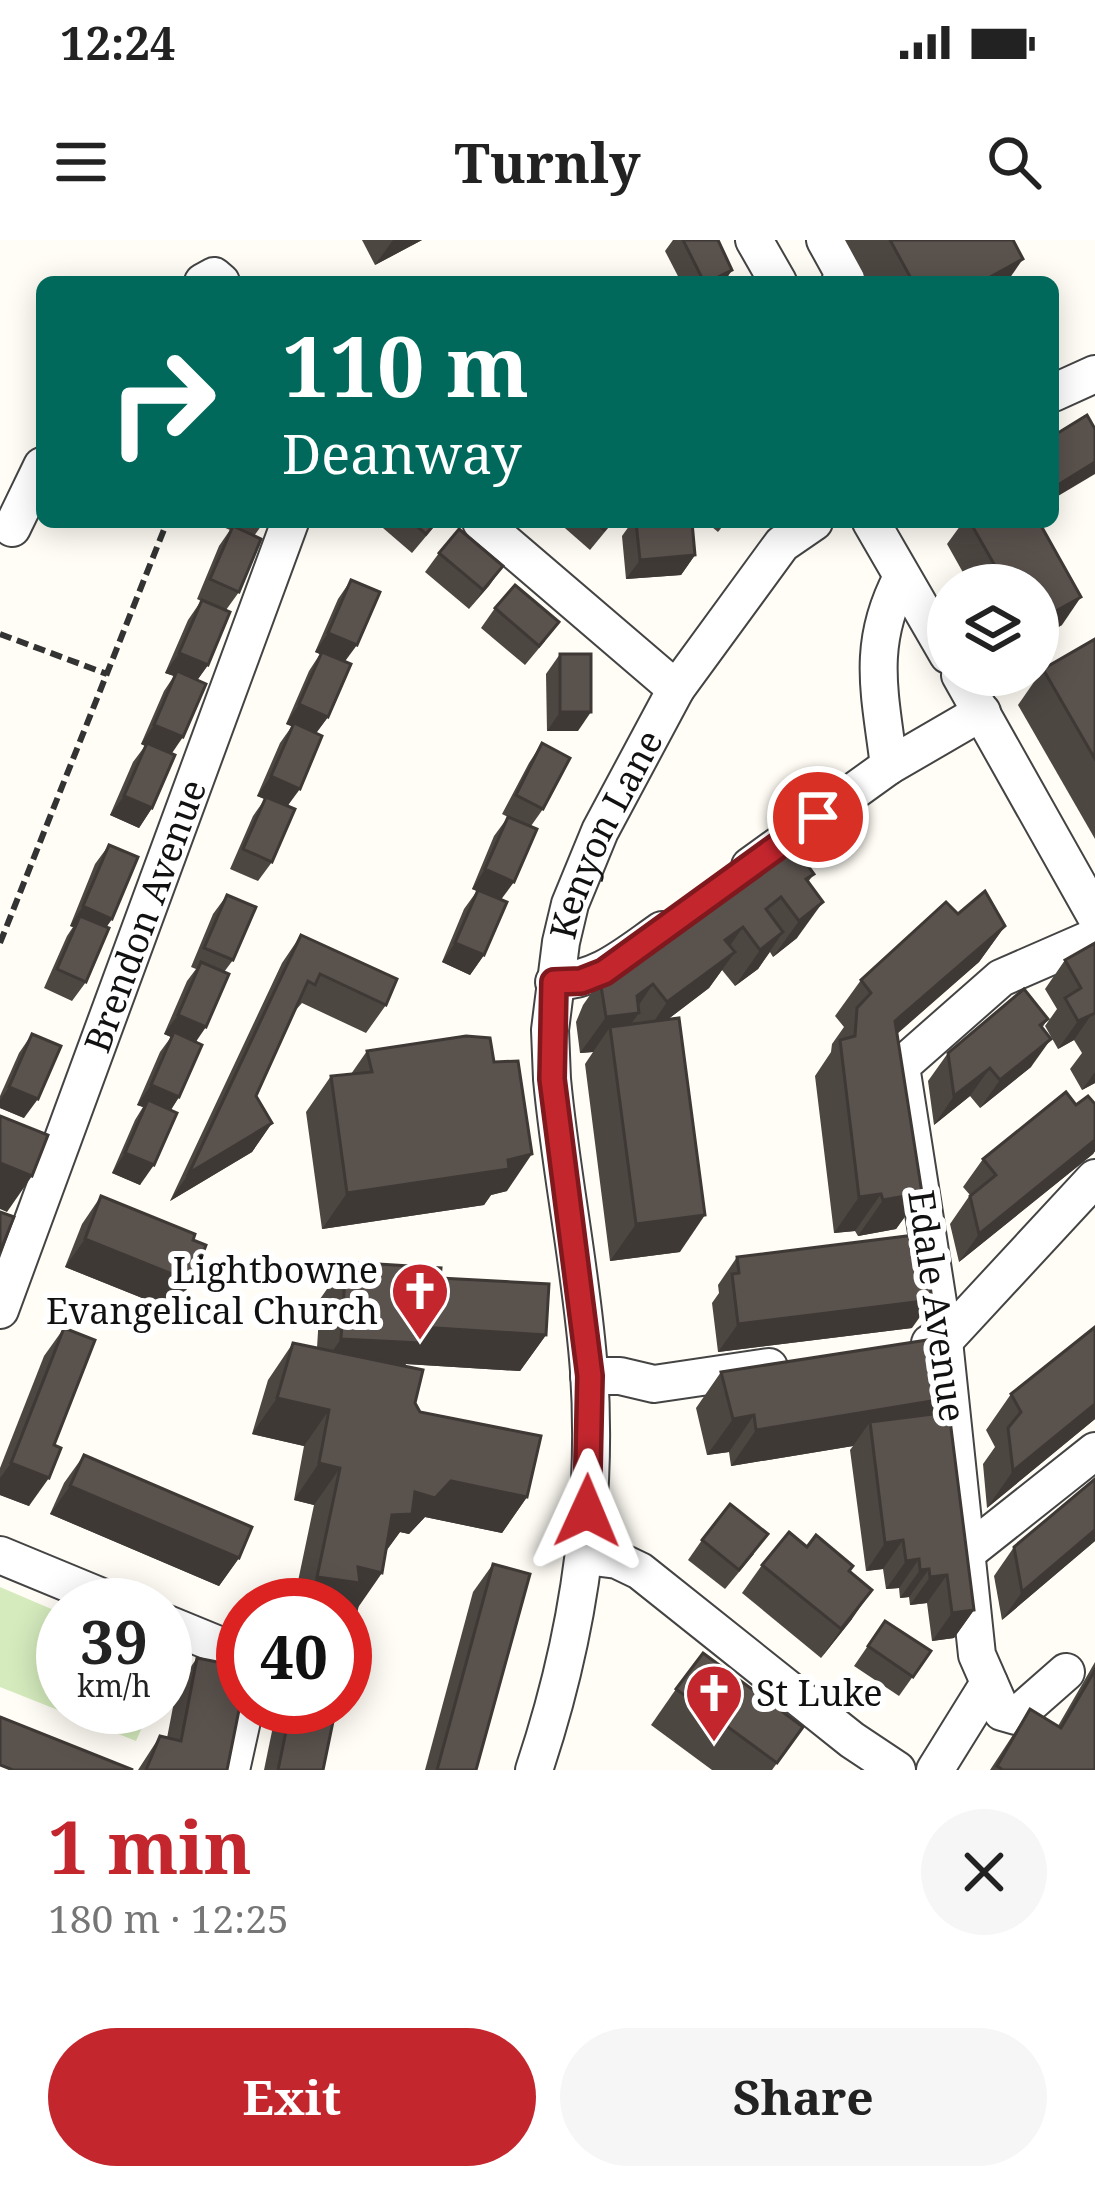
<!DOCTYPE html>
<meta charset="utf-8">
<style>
body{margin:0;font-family:"Noto Serif",serif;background:#f6f6f6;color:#222;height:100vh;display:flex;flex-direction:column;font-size:45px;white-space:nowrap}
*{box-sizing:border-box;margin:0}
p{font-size:39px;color:#767676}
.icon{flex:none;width:66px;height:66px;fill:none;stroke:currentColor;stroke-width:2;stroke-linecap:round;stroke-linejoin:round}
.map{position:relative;height:1530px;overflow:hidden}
.drawer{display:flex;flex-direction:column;background:#fff;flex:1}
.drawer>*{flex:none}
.hud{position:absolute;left:36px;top:36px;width:1023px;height:252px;border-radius:18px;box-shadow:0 6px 30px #0003;background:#00695c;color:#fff;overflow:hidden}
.tools{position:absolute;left:927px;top:324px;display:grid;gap:24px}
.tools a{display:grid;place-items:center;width:132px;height:132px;border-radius:50%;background:#fff;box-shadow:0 6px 30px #0003;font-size:60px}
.speed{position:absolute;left:36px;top:1338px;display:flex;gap:24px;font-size:60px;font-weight:700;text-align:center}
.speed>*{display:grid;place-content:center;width:156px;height:156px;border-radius:50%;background:#fff;box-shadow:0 6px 30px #0003;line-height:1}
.speed small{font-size:30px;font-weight:400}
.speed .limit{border:18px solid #d22;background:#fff;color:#111}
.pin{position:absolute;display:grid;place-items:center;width:102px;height:102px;color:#fff;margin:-51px;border:6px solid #fff;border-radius:50%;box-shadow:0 3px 12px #0007}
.me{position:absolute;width:132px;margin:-66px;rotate:1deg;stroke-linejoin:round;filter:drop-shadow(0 0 9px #0008)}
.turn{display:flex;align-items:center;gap:42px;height:252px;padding:0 48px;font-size:54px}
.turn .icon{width:156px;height:156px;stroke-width:2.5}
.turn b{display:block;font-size:84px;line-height:102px}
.round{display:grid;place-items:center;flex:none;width:126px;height:126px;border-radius:63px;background:#f6f6f6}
.head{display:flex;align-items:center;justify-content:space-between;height:204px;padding:0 48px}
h1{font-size:72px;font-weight:700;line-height:90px;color:#c4262e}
.cta{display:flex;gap:24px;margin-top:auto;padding:24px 48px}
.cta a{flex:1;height:138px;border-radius:72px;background:#c4262e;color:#fff;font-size:48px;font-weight:700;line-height:138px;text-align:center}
.cta a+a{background:#f6f6f6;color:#222}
.status{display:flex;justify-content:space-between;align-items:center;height:84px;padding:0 60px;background:#fff;direction:ltr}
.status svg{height:33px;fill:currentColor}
header{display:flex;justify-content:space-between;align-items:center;height:156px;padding:0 48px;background:#fff;font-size:54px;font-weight:700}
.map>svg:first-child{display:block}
</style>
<div class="status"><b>12:24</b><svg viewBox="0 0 49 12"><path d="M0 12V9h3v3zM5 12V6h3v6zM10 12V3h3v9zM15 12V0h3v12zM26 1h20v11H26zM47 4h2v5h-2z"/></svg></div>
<header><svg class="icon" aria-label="menu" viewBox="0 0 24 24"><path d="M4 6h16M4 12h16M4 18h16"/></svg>Turnly<svg class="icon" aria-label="search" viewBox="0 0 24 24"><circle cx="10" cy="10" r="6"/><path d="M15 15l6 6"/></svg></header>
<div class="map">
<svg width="1095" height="1530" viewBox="0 0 1095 1530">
<rect width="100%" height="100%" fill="#fffdf5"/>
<path fill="#d5ebbd" d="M0,1347L63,1374V1467H151L136,1501L0,1447Z"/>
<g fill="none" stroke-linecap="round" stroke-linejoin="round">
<g stroke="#444" stroke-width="40">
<g id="minor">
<path d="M754,0L778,42"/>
<path d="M825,0L846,38L840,42"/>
<path d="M203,42L214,36L221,42"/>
<path d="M1053,153L1095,134"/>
<path d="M481,282L676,449"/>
<path d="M871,282L948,415"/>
<path d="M12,288L42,226"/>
<path d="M960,435L1095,675"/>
<path d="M889,526C880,453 866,405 902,337"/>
<path d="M750,626L889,526L982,472"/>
<path d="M554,742C599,740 626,715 662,690"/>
<path id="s1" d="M0,1070L290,282"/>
<path d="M930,1103L944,1101L1095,938"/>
<path d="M589,1136H620L654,1144L769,1127"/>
<path d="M969,1311L1095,1211"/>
<path d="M0,1315L121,1365"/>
<path d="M586,1316L617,1320L640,1331L852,1500L897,1530"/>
<path d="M165,1383L243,1415"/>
<path d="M1066,1432L1016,1476L1002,1472L977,1415L944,1101L901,826L1001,738L1095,697"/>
<path d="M231,1530L245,1467"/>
<path id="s2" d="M534,1530C577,1402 598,1266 589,1131C582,1033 561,936 552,839L550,790L561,702L570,664L600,591L676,449L782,304L814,282"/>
<path d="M935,1530L989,1443"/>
</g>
</g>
<g stroke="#333" stroke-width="6" stroke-dasharray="12 6" stroke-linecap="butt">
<path d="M0,394L107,434"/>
<path d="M0,703L167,282"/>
</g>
<use href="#minor" stroke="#fff" stroke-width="36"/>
</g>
<g fill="#4d4742">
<path d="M362,0H422L375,25Z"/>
<path d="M673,0H718L732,30L724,42H681L665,11Z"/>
<path d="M845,0H1013L1007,42H868Z"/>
<path d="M225,282H264L254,296L239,352L226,370L208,425L197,440L152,568L139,588L110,575L133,522L145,506L141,504L164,451L174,436L165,433L188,380L201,361L197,359L219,306L230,290L223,287Z"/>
<path d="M376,282H438L412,313Z"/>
<path d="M558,282H613L590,310Z"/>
<path d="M632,282H692L695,315L681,335L626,339L622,296Z"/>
<path d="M706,282H726L718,292Z"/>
<path d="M963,282H1039L1062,385L1038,398V345H970L947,304Z"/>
<path d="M439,313L503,326L469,369L425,332Z"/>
<path d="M351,340L345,421L328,477L316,493L288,566L272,622L258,641L230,629L253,576L265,559L257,556L280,503L292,486L286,484L309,431L320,414L315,412L338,359Z"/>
<path d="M495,368L545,401L525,425L481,388Z"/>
<path d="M1095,399V599L1018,465L1043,429Z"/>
<path d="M560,414L578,491H547L546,434Z"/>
<path d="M542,503L543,569L531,586L501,660L484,715L470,735L442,722L464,669L477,651L472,649L494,596L508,577L502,574L529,523Z"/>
<path d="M109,605L112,679L106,687L86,742L72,761L44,748L67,696L73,687L70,686L95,624Z"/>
<path d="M814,634L808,642L797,698L773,717L770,712L758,729L735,746L722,730L709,748L667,780L680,1012L610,1021L585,824L593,812L580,813L576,782L583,765L609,728Z"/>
<path d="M227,655L233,720L224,732L196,802L179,857L171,870L140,945L112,933L135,880L143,867L137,865L160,812L171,797L164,794L187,741L196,729L191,727L213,674Z"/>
<path d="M958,674L1005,686L979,722L897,794L922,953L896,989L858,996L855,991L834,993L815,836L831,812L832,804L844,787L835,776L861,740Z"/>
<path d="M301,695L386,765L366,793L302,763L294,772L256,856L272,883L252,912L170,961L282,723Z"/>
<path d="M1095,703V843L1082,850L1070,829L1082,813L1074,800L1058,809L1045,786L1057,769L1045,749L1065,720Z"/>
<path d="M1048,779L1042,788L1031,827L980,868L970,856L934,885L928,841L948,813Z"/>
<path d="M32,794L24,878L0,868V856L19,813Z"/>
<path d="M367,811L507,951L491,955L484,965L322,989L306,872L331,836L351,834Z"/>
<path d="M1095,864V911L1093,914L959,1022L950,984L970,955L963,947L983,919L1076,865Z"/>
<path d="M101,956L172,1070L65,1027L82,984Z"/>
<path d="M737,1017L912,1088L718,1112L712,1063L719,1053L718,1045Z"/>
<path d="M346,1022L440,1038L546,1095L520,1131L406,1124L404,1126L415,1163L420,1172L527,1257L502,1293L425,1277L409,1294L400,1292L345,1365H293L314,1265L294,1260L304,1206L252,1194L268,1140L293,1103L317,1108L320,1059Z"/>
<path d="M64,1088L54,1205L29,1266L0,1255V1228L44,1116Z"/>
<path d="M721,1132L939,1173L974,1370L954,1398L932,1401L927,1363L910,1365L909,1357L900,1358L899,1348L886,1349L883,1329L866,1331L850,1210L853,1206L731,1226L729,1212L707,1215L696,1168Z"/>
<path d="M1011,1154L1095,1179L987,1268L983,1224L995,1207L986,1190Z"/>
<path d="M84,1215L239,1318L219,1346L50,1274L64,1243Z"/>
<path d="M1095,1239V1301L1002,1380L994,1336L1014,1307Z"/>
<path d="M702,1300L754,1314L725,1349L688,1320Z"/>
<path d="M493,1324L476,1530H425L473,1352Z"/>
<path d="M762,1325L849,1331L852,1379L821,1418L742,1353Z"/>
<path d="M885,1381L931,1411L899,1456L854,1426Z"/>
<path d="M197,1418L227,1530H138L160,1496L167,1498L177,1446Z"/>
<path d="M1095,1422V1530H990L1030,1469L1058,1486Z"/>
<path d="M676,1449L803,1487L772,1530H712L651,1485Z"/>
<path d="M277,1467H336L323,1530H264Z"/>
</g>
<g fill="#3f3936">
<path d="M393,0H422L375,25Z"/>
<path d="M1023,19L1007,42H981Z"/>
<path d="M732,30L724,42H708Z"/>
<path d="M1095,222V234L1053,259V248Z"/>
<path d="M695,315L681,335L626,339L640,320Z"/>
<path d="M503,326L489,346L469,369L483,350Z"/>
<path d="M1081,357L1062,385L1038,398V381Z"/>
<path d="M328,393L357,405L343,424L315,412Z"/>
<path d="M179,413L208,425L194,445L177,431L174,436L165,433Z"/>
<path d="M299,464L328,477L314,496L286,484Z"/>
<path d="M560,472H591L578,491H547Z"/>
<path d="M154,485L183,497L170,516L141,504Z"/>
<path d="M271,536L300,549L286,568L257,556Z"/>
<path d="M124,556L152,568L139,588L110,575Z"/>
<path d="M485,629L514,642L500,661L472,649Z"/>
<path d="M823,662L797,698L773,717L799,681Z"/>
<path d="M83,666L112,679L99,698L80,676L73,687L70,686Z"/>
<path d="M1005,686L979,722L870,817L895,781Z"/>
<path d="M743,687L718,723L725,700Z"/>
<path d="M783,692L758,729L735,746L760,710Z"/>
<path d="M455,703L484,715L470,735L442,722Z"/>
<path d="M735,712L709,748L642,799L667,762Z"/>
<path d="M653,744L633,774L639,773L613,809L610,787L593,812L580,813L606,777Z"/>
<path d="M1094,771L1074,800L1058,809L1078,781Z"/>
<path d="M178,775L206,787L193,806L174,792L171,797L164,794Z"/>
<path d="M1051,799L1031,827L980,868L1000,840Z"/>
<path d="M990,828L970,856L934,885L954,856Z"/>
<path d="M1095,832V843L1082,850Z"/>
<path d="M151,845L179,857L166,877L148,860L143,867L137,865Z"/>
<path d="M9,847L38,859L24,878L0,868V860Z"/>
<path d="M272,883L252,912L170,961L189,933Z"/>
<path d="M1095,900V911L1093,914L959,1022L979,994Z"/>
<path d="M125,913L154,925L140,945L112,933Z"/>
<path d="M532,914L507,951L491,955L484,965L322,989L347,953Z"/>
<path d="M0,923L32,936L7,972L0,969Z"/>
<path d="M922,953L896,989L858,996L883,960Z"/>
<path d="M881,954L855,991L834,993L859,957Z"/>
<path d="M705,975L680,1012L610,1021L636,984Z"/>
<path d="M85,999L192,1042L172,1070L65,1027Z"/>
<path d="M932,1060L912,1088L718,1112L738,1084Z"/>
<path d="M422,1087L546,1095L520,1131L406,1124L395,1139L316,1135L341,1099Z"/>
<path d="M277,1158L329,1170L304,1206L252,1194Z"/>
<path d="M950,1158L924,1194L870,1182L853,1206L731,1226L756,1190Z"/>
<path d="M1095,1164V1179L987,1268L1013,1231Z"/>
<path d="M754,1175L729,1212L707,1215L733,1179Z"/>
<path d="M11,1223L49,1238L29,1266L0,1255V1238Z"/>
<path d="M319,1223L340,1228L314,1265L294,1260Z"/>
<path d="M451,1241L527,1257L502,1293L425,1277L409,1294L400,1292L387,1310L392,1275L415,1252Z"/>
<path d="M70,1246L239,1318L219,1346L50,1274Z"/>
<path d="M1095,1290V1301L1002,1380L1022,1352Z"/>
<path d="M903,1300L883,1329L866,1331L885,1303Z"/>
<path d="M919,1319L899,1348L886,1349L906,1321Z"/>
<path d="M358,1327L382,1333L357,1369L314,1358L309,1365H298L317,1337Z"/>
<path d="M929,1329L909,1357L900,1358L920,1330Z"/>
<path d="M947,1335L927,1363L910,1365L930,1337Z"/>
<path d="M872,1350L852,1379L821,1418L841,1389Z"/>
<path d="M974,1370L954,1398L932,1401L952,1373Z"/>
</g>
<g fill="#5a524d" stroke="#3f3936" stroke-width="3">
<path d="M683,0H718L732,30L708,42H704Z"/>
<path d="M890,0H1013L1023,19L981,42H913Z"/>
<path d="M1087,175L1095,189V222L1053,248V196Z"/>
<path d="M412,282H436L426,294Z"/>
<path d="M594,282H611L604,290Z"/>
<path d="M636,282H692L695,315L640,320Z"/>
<path d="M970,282H1039L1081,357L1038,381V345H1006Z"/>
<path d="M233,286L261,299L239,352L210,339Z"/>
<path d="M459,289L503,326L483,350L439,313Z"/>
<path d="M351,340L380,352L357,405L328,393Z"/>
<path d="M515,345L559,382L539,406L495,368Z"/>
<path d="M202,360L230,372L208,425L179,413Z"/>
<path d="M1095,399V519L1043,429Z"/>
<path d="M322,412L351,424L328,477L299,464Z"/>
<rect x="560" y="414" width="31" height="58"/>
<path d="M177,431L206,444L183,497L154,485Z"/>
<path d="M294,483L322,496L300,549L271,536Z"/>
<path d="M147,503L175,515L152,568L124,556Z"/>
<path d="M542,503L570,518L543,569L516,555Z"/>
<path d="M266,557L295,569L272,622L243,609Z"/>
<path d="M508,577L537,589L514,642L485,629Z"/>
<path d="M786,596L814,634L806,639L823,662L799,681L781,657L766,669L783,692L760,710L743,687L725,700L735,712L667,762L653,744L637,756L639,773L606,777L601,746L609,728Z"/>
<path d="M109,605L138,617L112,679L83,666Z"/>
<path d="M478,650L507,662L484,715L455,703Z"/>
<path d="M985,651L1005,686L895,781L922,953L883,960L881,954L859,957L840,800L855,796L857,768L871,753L861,740L946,662L958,674Z"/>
<path d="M227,655L256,667L233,720L204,708Z"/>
<path d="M80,676L109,688L86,742L57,729Z"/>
<path d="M301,695L397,739L386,765L320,734L315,745L308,741L256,856L272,883L189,933Z"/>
<path d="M1095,703V773L1078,781L1065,758L1081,748L1065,720Z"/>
<path d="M201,722L229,734L206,787L178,775Z"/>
<path d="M1024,749L1048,779L1040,785L1051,799L1000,840L990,828L954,856L948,813Z"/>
<path d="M679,778L705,975L636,984L610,787Z"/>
<path d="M174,792L202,805L179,857L151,845Z"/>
<path d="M32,794L61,806L38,859L9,847Z"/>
<path d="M466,796L490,798L494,822L518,821L532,914L508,920L509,929L347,953L331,836L372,832L367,811Z"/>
<path d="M1066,852L1076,865L1088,856L1095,864V900L979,994L970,956L996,935L983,919Z"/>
<path d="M148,860L177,873L154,925L125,913Z"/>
<path d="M0,876L48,895L32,936L0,923Z"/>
<path d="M101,956L195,994L193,1000L206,1005L192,1042L85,999Z"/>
<path d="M0,972L14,977L0,1012Z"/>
<path d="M923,994L932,1060L738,1084L732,1034L739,1033L737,1017Z"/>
<path d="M346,1022L441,1028L440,1038L549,1044L546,1095L422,1087L421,1103L341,1099Z"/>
<path d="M1095,1087V1164L1013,1231L1008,1188L1021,1172L1011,1154Z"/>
<path d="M64,1088L95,1100L54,1205L61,1208L49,1238L11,1223Z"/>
<path d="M940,1098L950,1158L756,1190L754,1175L733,1179L721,1132Z"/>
<path d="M293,1103L423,1130L415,1163L420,1172L541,1196L527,1257L451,1241L435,1258L415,1252L412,1274L392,1275L382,1333L358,1327L360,1343L317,1337L340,1228L319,1223L329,1170L277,1158Z"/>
<path d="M949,1172L974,1370L952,1373L947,1335L930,1337L929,1329L920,1330L919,1319L906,1321L903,1300L885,1303L870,1182Z"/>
<path d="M84,1215L252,1287L239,1318L70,1246Z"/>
<path d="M1095,1239V1290L1022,1352L1014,1307Z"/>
<path d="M730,1264L768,1294L739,1330L702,1300Z"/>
<path d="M789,1292L807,1307L816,1295L853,1326L849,1331L872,1350L841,1389L762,1325Z"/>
<path d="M493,1324L530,1334L476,1530H437Z"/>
<path d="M314,1358L357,1367L345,1425V1365H312Z"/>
<path d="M885,1381L931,1411L913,1437L868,1406Z"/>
<path d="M703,1413L803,1487L777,1523L676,1449Z"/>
<path d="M197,1418L243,1427V1450L227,1530H146L160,1496L181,1501Z"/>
<path d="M1095,1430V1530H1003L997,1526L1030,1469L1061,1488Z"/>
<path d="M291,1467H336L323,1530H278Z"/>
<path d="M0,1477L133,1530H13L0,1525Z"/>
</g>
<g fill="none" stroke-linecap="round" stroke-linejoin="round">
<g stroke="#7f191e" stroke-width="30">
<path id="route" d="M587,1271L590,1136L552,839L554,742L581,741L604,732L818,577"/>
</g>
<use href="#route" stroke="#c4262e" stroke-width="21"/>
</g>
<defs>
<g id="church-pin" transform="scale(3)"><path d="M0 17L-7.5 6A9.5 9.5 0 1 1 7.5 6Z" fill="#c4262e" stroke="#fff"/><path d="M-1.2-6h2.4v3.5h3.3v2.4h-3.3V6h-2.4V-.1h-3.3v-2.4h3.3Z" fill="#fff"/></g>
</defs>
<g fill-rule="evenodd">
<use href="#church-pin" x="420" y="1051"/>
<use href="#church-pin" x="714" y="1453"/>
</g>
<g text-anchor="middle" stroke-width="12" stroke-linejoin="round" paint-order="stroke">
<g font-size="36" fill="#111" stroke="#fff">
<text dy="13" stroke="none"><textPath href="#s2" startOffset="954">Kenyon Lane</textPath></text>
<text dy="13" stroke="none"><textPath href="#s1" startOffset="420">Brendon Avenue</textPath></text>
<text transform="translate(937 1066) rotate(82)" y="13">Edale Avenue</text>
</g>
<g font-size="36" fill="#111" stroke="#fff" text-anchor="end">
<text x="378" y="1043">Lightbowne<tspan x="378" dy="41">Evangelical Church</tspan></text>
<text x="756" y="1466" text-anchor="start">St Luke</text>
</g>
</g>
</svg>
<div class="tools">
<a><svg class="icon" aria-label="layers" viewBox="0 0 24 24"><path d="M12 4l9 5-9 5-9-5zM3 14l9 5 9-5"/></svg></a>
</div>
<div class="speed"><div>39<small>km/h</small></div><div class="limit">40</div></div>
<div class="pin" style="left:818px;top:577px;background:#d93025"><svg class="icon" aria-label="arrive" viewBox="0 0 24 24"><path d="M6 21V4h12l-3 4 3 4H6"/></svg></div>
<svg class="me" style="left:587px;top:1271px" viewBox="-20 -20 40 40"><path d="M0-17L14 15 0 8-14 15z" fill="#c4262e" stroke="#fff" stroke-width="4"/></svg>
<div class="hud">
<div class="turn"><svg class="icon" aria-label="right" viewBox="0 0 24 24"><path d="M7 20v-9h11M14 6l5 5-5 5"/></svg><div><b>110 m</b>Deanway</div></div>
</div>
</div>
<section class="drawer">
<div class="head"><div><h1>1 min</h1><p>180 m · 12:25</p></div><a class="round"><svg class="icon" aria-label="close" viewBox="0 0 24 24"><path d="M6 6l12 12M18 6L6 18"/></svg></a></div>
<div class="cta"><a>Exit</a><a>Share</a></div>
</section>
